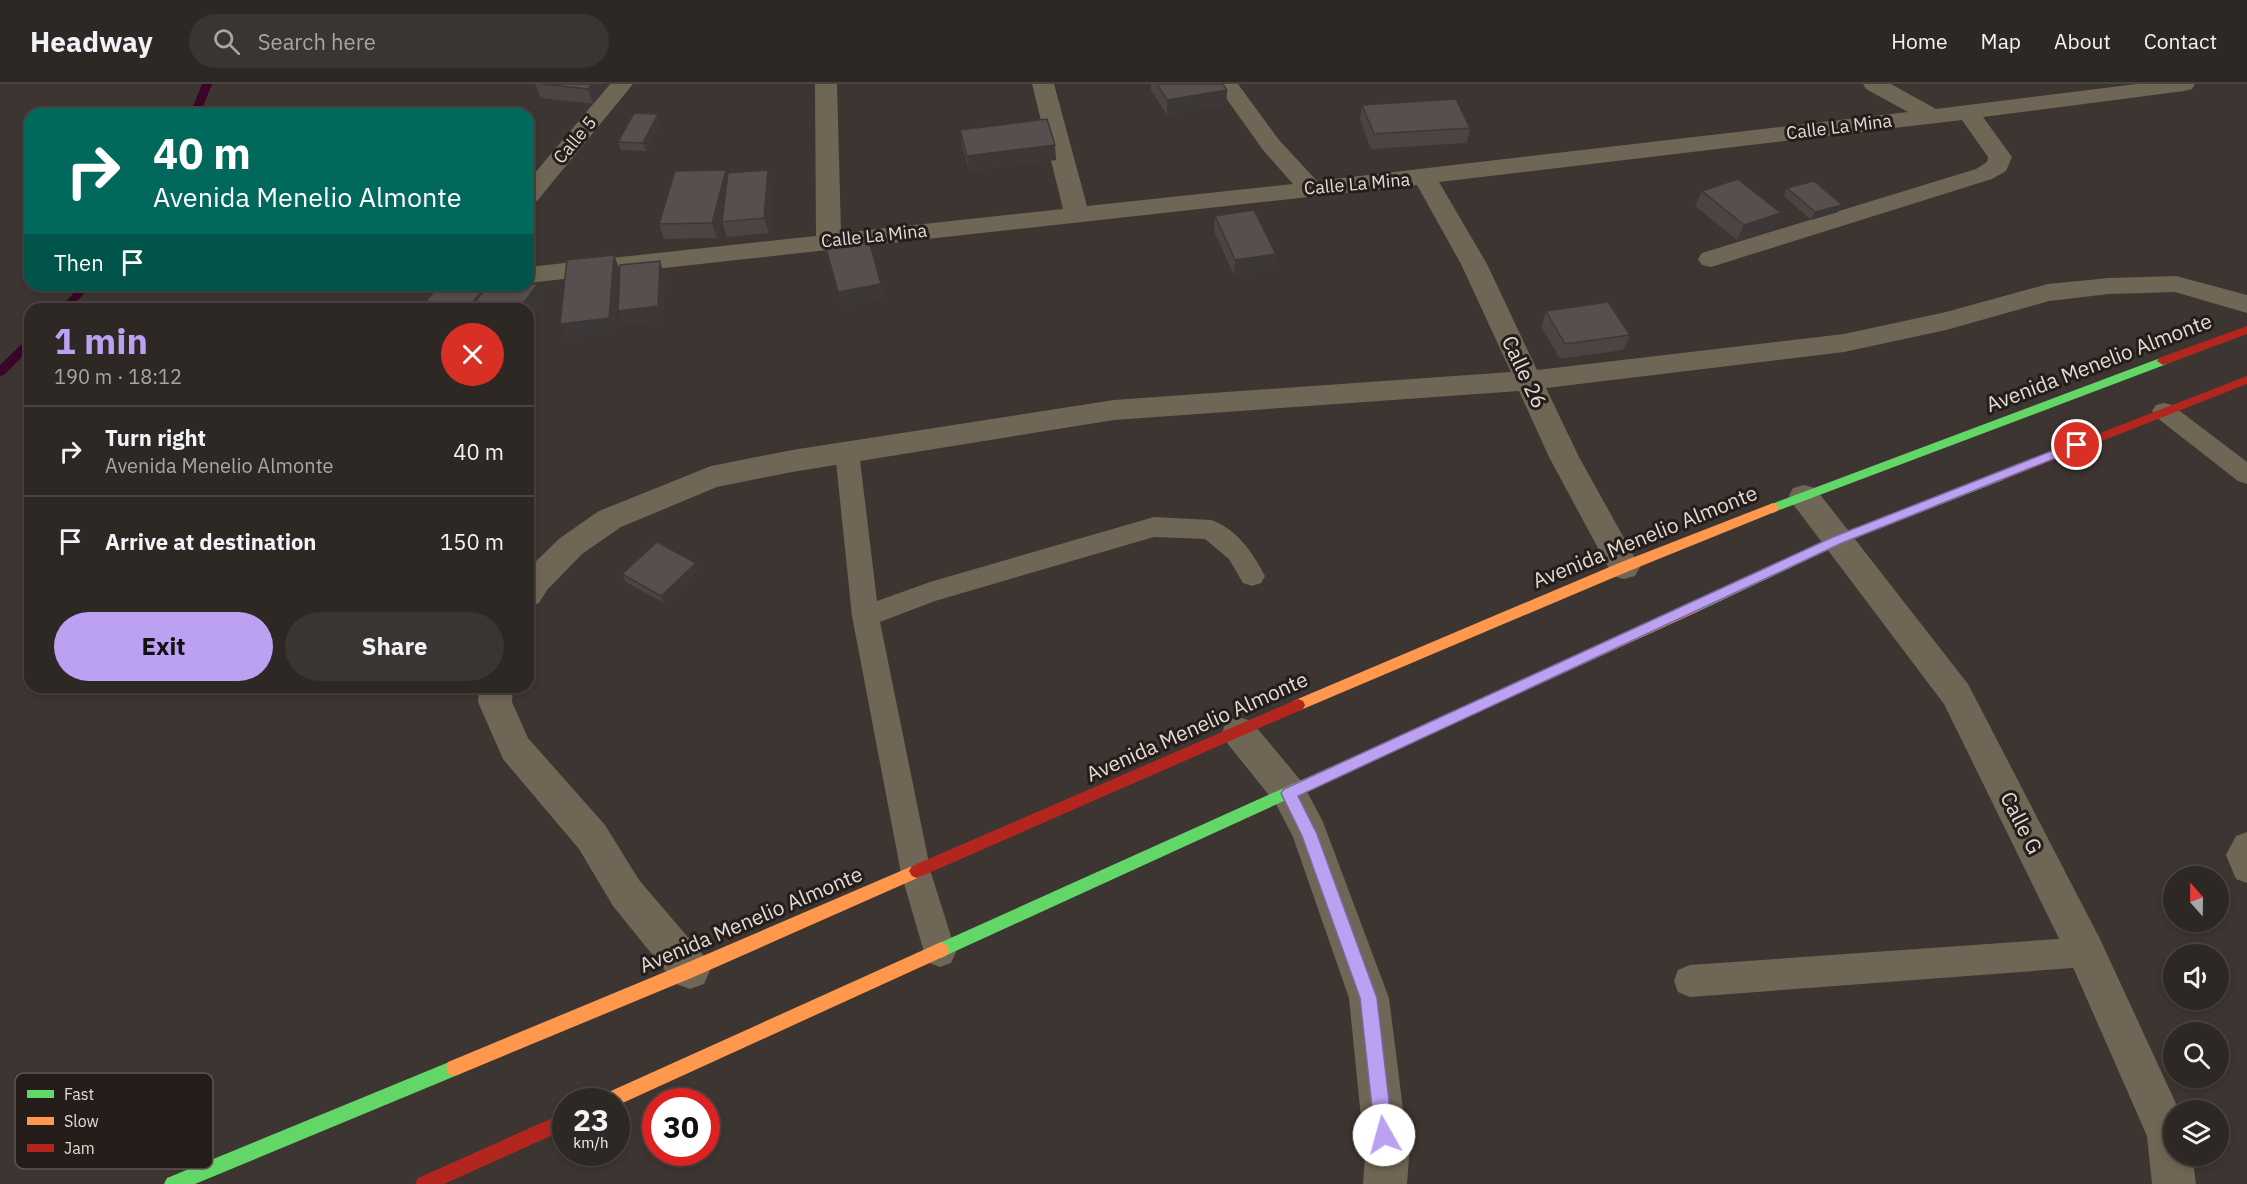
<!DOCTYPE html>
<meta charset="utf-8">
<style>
body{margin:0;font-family:"IBM Plex Sans",sans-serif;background:#3a3432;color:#f1f3f6;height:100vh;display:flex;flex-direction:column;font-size:22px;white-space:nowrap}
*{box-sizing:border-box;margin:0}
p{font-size:20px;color:#a7a6a7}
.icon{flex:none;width:33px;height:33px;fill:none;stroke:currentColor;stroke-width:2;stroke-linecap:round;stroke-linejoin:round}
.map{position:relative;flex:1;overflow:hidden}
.side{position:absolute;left:24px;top:219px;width:510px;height:390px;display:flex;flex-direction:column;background:#2e2825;border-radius:18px;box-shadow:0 3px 9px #0003,0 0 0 2px #494442}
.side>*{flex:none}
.banner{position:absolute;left:24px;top:24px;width:510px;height:183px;border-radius:18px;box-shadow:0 3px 9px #0003,0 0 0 2px #494442;background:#00695c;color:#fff;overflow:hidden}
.needle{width:39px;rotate:340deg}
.controls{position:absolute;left:2163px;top:782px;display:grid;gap:12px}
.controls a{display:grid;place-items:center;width:66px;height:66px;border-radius:50%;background:#2e2825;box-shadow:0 3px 9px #0003,0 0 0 2px #494442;font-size:30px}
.speed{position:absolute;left:552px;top:1004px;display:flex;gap:12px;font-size:30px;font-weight:700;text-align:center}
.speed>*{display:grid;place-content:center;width:78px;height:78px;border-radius:50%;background:#2e2825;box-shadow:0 3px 9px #0003,0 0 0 2px #494442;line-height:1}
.speed small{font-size:15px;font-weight:400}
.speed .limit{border:9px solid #d22;background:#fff;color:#111}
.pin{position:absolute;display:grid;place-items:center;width:51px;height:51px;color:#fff;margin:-26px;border:3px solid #fff;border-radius:50%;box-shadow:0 2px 6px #0007}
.me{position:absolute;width:66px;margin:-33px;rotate:353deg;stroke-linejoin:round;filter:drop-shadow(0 0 4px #0008)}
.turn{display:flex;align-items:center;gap:21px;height:126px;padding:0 30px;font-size:27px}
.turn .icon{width:78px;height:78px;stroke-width:2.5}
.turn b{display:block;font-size:42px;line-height:51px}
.then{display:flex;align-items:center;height:57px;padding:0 30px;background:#0003;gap:12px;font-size:22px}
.round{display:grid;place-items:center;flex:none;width:63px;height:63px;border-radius:32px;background:#3a3432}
.overview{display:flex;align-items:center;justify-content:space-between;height:102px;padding:0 30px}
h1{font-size:36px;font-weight:700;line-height:45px;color:#bca0f2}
.primary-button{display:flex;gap:12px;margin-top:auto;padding:12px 30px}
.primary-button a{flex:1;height:69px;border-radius:36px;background:#bca0f2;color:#111;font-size:24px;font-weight:700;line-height:69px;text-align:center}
.primary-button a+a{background:#3a3432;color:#f1f3f6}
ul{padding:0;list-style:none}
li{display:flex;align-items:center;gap:18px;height:90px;padding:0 30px;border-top:2px solid #494442}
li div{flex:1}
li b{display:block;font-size:22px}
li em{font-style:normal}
header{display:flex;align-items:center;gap:36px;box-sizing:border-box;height:84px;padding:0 30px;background:#2e2825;border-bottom:2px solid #494442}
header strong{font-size:28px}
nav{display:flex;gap:33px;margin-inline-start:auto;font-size:21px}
.search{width:420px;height:54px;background:#3a3432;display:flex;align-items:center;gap:15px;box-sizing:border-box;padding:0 21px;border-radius:33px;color:#a7a6a7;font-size:22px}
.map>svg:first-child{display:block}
</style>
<header>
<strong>Headway</strong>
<div class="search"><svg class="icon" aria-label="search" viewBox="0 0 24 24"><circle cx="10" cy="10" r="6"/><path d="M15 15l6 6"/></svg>Search here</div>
<nav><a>Home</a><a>Map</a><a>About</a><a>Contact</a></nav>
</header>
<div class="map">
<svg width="2247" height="1100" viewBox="0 0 2247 1100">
<rect width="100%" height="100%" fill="#3d3531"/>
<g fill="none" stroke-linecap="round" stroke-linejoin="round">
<g fill="#3b0527" fill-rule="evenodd">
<path d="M202,0H212L200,30H190Z"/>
<path d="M81,201H92L70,225H59Z"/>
<path d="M30,255V265L4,291L0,292V281L26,256Z"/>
</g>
<g fill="#706655" fill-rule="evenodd">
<path d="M2164,319L2172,321L2247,378V400L2238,397L2156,333L2152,327L2156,321Z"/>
<path d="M847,359L856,362L859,368L877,517L930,498L1154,433L1211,436C1237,445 1253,469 1265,492L1261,499L1252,502L1243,499L1229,475L1205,455L1154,453L935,517L880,538L931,789L956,868L951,879L940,883L929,879L924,868L901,789L852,532L835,368L838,362Z"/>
<path d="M2247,748V799L2236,795L2226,771L2236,752Z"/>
<path d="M2086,853L2097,857L2102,868L2097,879L2086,883L1690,913L1678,908L1674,897L1678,886L1690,881Z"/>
</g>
<g fill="#706655" fill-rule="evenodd">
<path d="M610,0H633L537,117L528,119V97Z"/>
<path d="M815,0H837L841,149L1063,125L1032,0H1054L1087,122L1293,100L1263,66L1216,0H1238L1279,56L1317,97L1908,28L1866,5L1863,0H1891L1936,25L2137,0H2195L2192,5L2184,7L1983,33L2012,73L2006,87L1992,95L1711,183L1702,181L1698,175L1702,169L1976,85L1987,78L1988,73L1962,36L1439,98L1487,180L1537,286L1844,250L1946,228L2048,200L2109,194L2176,192L2247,211V229L2175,208L2109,210L2049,217L1946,246L1844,268L1546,304L1579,373L1640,483L1635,492L1624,495L1613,492L1549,373L1519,307L1114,336L792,388L717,403L621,443L582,470L547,506L539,519L528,523V485L560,454L599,427L711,382L792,366L1114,316L1511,288L1461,180L1417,101L528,199V183L816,152Z"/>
<path d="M1804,401L1815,404L1968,600L2100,855L2179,1026H2174V1071H2192L2196,1100H2152L2147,1052L2072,881L1944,620L1793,420L1789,412L1793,404Z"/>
<path d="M479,603H513L512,618L528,654L605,741L639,796L704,872L710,886L704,900L690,905L676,900L613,822L579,765L503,675L478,618Z"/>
<path d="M1239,633L1251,637L1302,698L1323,738L1389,914L1409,1073L1407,1100H1363L1365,1073L1349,914L1293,753L1276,720L1227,659L1222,648L1227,637Z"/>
</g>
<g fill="#63d668" fill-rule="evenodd">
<path d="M2163,273L2167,274V280L1777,427L1773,429L1767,424L1769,421Z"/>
<path d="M1999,389L2005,393L2003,396L1843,459L1697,528H1687L1685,524L1687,520L1833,453Z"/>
<path d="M1397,653L1402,655L1404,659L1402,663L947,871L941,874L935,871L933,866L935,861Z"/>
<path d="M454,976L460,978L462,984L460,990L195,1100H164L167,1094Z"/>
</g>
<g fill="#ff974d" fill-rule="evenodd">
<path d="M1773,419L1777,421L1779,424L1777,427L1629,487L1303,625L1298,627L1293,625L1291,621L1293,617L1619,479Z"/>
<path d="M1692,519L1697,520L1699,524L1697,528L1402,663L1397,665L1392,663L1390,659L1392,655Z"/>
<path d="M917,780L922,782L925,787L922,792L696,892L460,990L454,992L448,990L446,984L448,978L684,880Z"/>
<path d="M941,858L947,861L949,866L947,871L616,1022V1017H599L602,1011Z"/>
</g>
<g fill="#b3261e" fill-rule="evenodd">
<path d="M2247,242V250L2167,280L2163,281L2157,277L2159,274Z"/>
<path d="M2247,292V300L2003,396H1995L1993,393L1995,390Z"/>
<path d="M1298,615L1303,617L1305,621L1303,625L922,792L917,794L912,792L909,787L912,782Z"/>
<path d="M566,1028V1045L444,1100H415L418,1094Z"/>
</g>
</g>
<g fill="#4b4443">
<path d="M535,0H610L593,20L541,14Z"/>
<path d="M1151,0H1223L1227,6L1226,21L1167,31L1151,6Z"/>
<path d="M1362,21L1470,44L1467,59L1371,65L1360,36Z"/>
<path d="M661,38L646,67L621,66L618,58Z"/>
<path d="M960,46L1056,76L969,87L962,61Z"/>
<path d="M726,86L727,90L772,101L769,149L727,153L722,138L723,131L717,154L664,155L659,140Z"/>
<path d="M1787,104L1842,121L1838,128L1811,136L1784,112Z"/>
<path d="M1702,107L1774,144L1737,156L1695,122Z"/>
<path d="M1215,132L1274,185L1234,191L1214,147Z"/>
<path d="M1546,227L1630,251L1623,266L1560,275L1541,242Z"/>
<path d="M696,479L699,486L664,519L626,498L622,490Z"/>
</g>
<g fill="#3d3737">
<path d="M592,0H610L593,20L588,5Z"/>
<path d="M1227,6L1226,21L1167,31V16Z"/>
<path d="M658,30L661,38L646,67L643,59Z"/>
<path d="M1055,61L1056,76L969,87L967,72Z"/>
<path d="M726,86L730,101L717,154L712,139Z"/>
<path d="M768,86L772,101L769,149L764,134Z"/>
<path d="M1842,121L1838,128L1811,136L1815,128Z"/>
<path d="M1781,129L1774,144L1737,156L1744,141Z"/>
<path d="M1276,170L1274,185L1234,191L1235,176Z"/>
<path d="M614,171L620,186L615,249L567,255L560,240Z"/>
<path d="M660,177L665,192L664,237L624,242L618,227Z"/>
<path d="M538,200L545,215L528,238V225H519Z"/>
<path d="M881,200L884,215L841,223L838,208Z"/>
<path d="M487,201H491L487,225H467Z"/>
<path d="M696,479L699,486L664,519L661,512Z"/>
</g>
<g fill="#574f4e" stroke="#3d3737" stroke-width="1.5">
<path d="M542,0H592L588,5Z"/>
<path d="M1157,0H1223L1227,6L1167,16Z"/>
<path d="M1456,15L1470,44L1374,50L1362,21Z"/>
<path d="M634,29L658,30L643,59L618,58Z"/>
<path d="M1047,35L1055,61L967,72L960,46Z"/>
<path d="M726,86L712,139L659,140L675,87Z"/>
<path d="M768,86L764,134L722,138L728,89Z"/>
<path d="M1738,95L1781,129L1744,141L1702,107Z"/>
<path d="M1814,97L1842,121L1815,128L1787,104Z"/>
<path d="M1254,126L1276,170L1235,176L1215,132Z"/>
<path d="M868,153L881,200L838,208L825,160Z"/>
<path d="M614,171L609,234L560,240L567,176Z"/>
<path d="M660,177L658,222L618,227L620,181Z"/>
<path d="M528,199L538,200L519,225H469L489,201H528Z"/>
<path d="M440,201H487L467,225H419Z"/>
<path d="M1608,218L1630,251L1565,260L1546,227Z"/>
<path d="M657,458L696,479L661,512L622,490Z"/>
</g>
<path fill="#bca0f2" stroke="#7a689d" stroke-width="1.5" d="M2077,357L2083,361L2081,364L1842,459L1298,712L1317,750L1377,914L1393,1051L1390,1057L1384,1060L1378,1057L1375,1051L1360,914L1302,752L1281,709L1284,705L1833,453Z"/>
<g text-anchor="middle" stroke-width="6" stroke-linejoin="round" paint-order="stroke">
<g font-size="18" fill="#e4dad5" stroke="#241d1a">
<text transform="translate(1839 43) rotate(-7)" y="6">Calle La Mina</text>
<text transform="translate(575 56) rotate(-50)" y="6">Calle 5</text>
<text transform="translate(1357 100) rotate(-5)" y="6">Calle La Mina</text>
<text transform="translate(874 152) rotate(-6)" y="6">Calle La Mina</text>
</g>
<g font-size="21" fill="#e4dad5" stroke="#241d1a">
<text transform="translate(2099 279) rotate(-21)" y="7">Avenida Menelio Almonte</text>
<text transform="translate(1524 288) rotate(65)" y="7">Calle 26</text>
<text transform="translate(1645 453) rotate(-22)" y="7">Avenida Menelio Almonte</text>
<text transform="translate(1197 643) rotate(-24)" y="7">Avenida Menelio Almonte</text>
<text transform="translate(2021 739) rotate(63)" y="7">Calle G</text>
<text transform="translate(751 836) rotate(-23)" y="7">Avenida Menelio Almonte</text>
</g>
</g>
<rect x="15" y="989" width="198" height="96" rx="9" fill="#241d1a" stroke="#5e5652" stroke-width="1.5"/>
<rect x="27" y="1006" width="27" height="8" fill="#63d668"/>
<rect x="27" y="1033" width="27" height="8" fill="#ff974d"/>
<rect x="27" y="1060" width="27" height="8" fill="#b3261e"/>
<g font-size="16" fill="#e4dad5">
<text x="64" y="1016">Fast</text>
<text x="64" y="1043">Slow</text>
<text x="64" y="1070">Jam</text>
</g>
</svg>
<div class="controls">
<a><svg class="needle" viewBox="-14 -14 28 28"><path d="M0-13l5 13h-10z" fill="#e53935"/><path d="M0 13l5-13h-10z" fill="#a7a6a7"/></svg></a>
<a><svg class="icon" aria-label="sound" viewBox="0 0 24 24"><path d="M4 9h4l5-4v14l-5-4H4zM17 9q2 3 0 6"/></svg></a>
<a><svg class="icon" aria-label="search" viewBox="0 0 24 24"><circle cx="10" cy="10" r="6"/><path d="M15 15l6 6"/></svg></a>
<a><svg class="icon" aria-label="layers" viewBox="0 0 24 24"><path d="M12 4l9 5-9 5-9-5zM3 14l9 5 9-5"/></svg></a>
</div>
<div class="speed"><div>23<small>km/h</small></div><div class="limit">30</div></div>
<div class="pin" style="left:2077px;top:361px;background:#d93025"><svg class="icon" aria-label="arrive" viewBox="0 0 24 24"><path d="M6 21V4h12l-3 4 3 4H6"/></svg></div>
<svg class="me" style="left:1384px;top:1051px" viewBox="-20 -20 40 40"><circle r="19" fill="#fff"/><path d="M0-13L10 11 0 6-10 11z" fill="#bca0f2"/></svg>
<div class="banner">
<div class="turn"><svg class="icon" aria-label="right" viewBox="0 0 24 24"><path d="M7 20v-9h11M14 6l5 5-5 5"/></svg><div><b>40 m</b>Avenida Menelio Almonte</div></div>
<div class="then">Then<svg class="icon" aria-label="arrive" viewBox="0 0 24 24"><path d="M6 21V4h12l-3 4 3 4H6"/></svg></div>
</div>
<section class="side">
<div class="overview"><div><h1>1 min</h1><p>190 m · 18:12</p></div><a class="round" style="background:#d93025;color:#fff"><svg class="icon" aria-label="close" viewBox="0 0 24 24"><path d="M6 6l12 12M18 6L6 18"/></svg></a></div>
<ul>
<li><svg class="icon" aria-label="right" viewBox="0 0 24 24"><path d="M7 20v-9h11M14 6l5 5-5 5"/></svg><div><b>Turn right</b><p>Avenida Menelio Almonte</p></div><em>40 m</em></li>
<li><svg class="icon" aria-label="arrive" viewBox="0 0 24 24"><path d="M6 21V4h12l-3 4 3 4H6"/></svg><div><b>Arrive at destination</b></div><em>150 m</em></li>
</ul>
<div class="primary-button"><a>Exit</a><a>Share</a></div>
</section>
</div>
